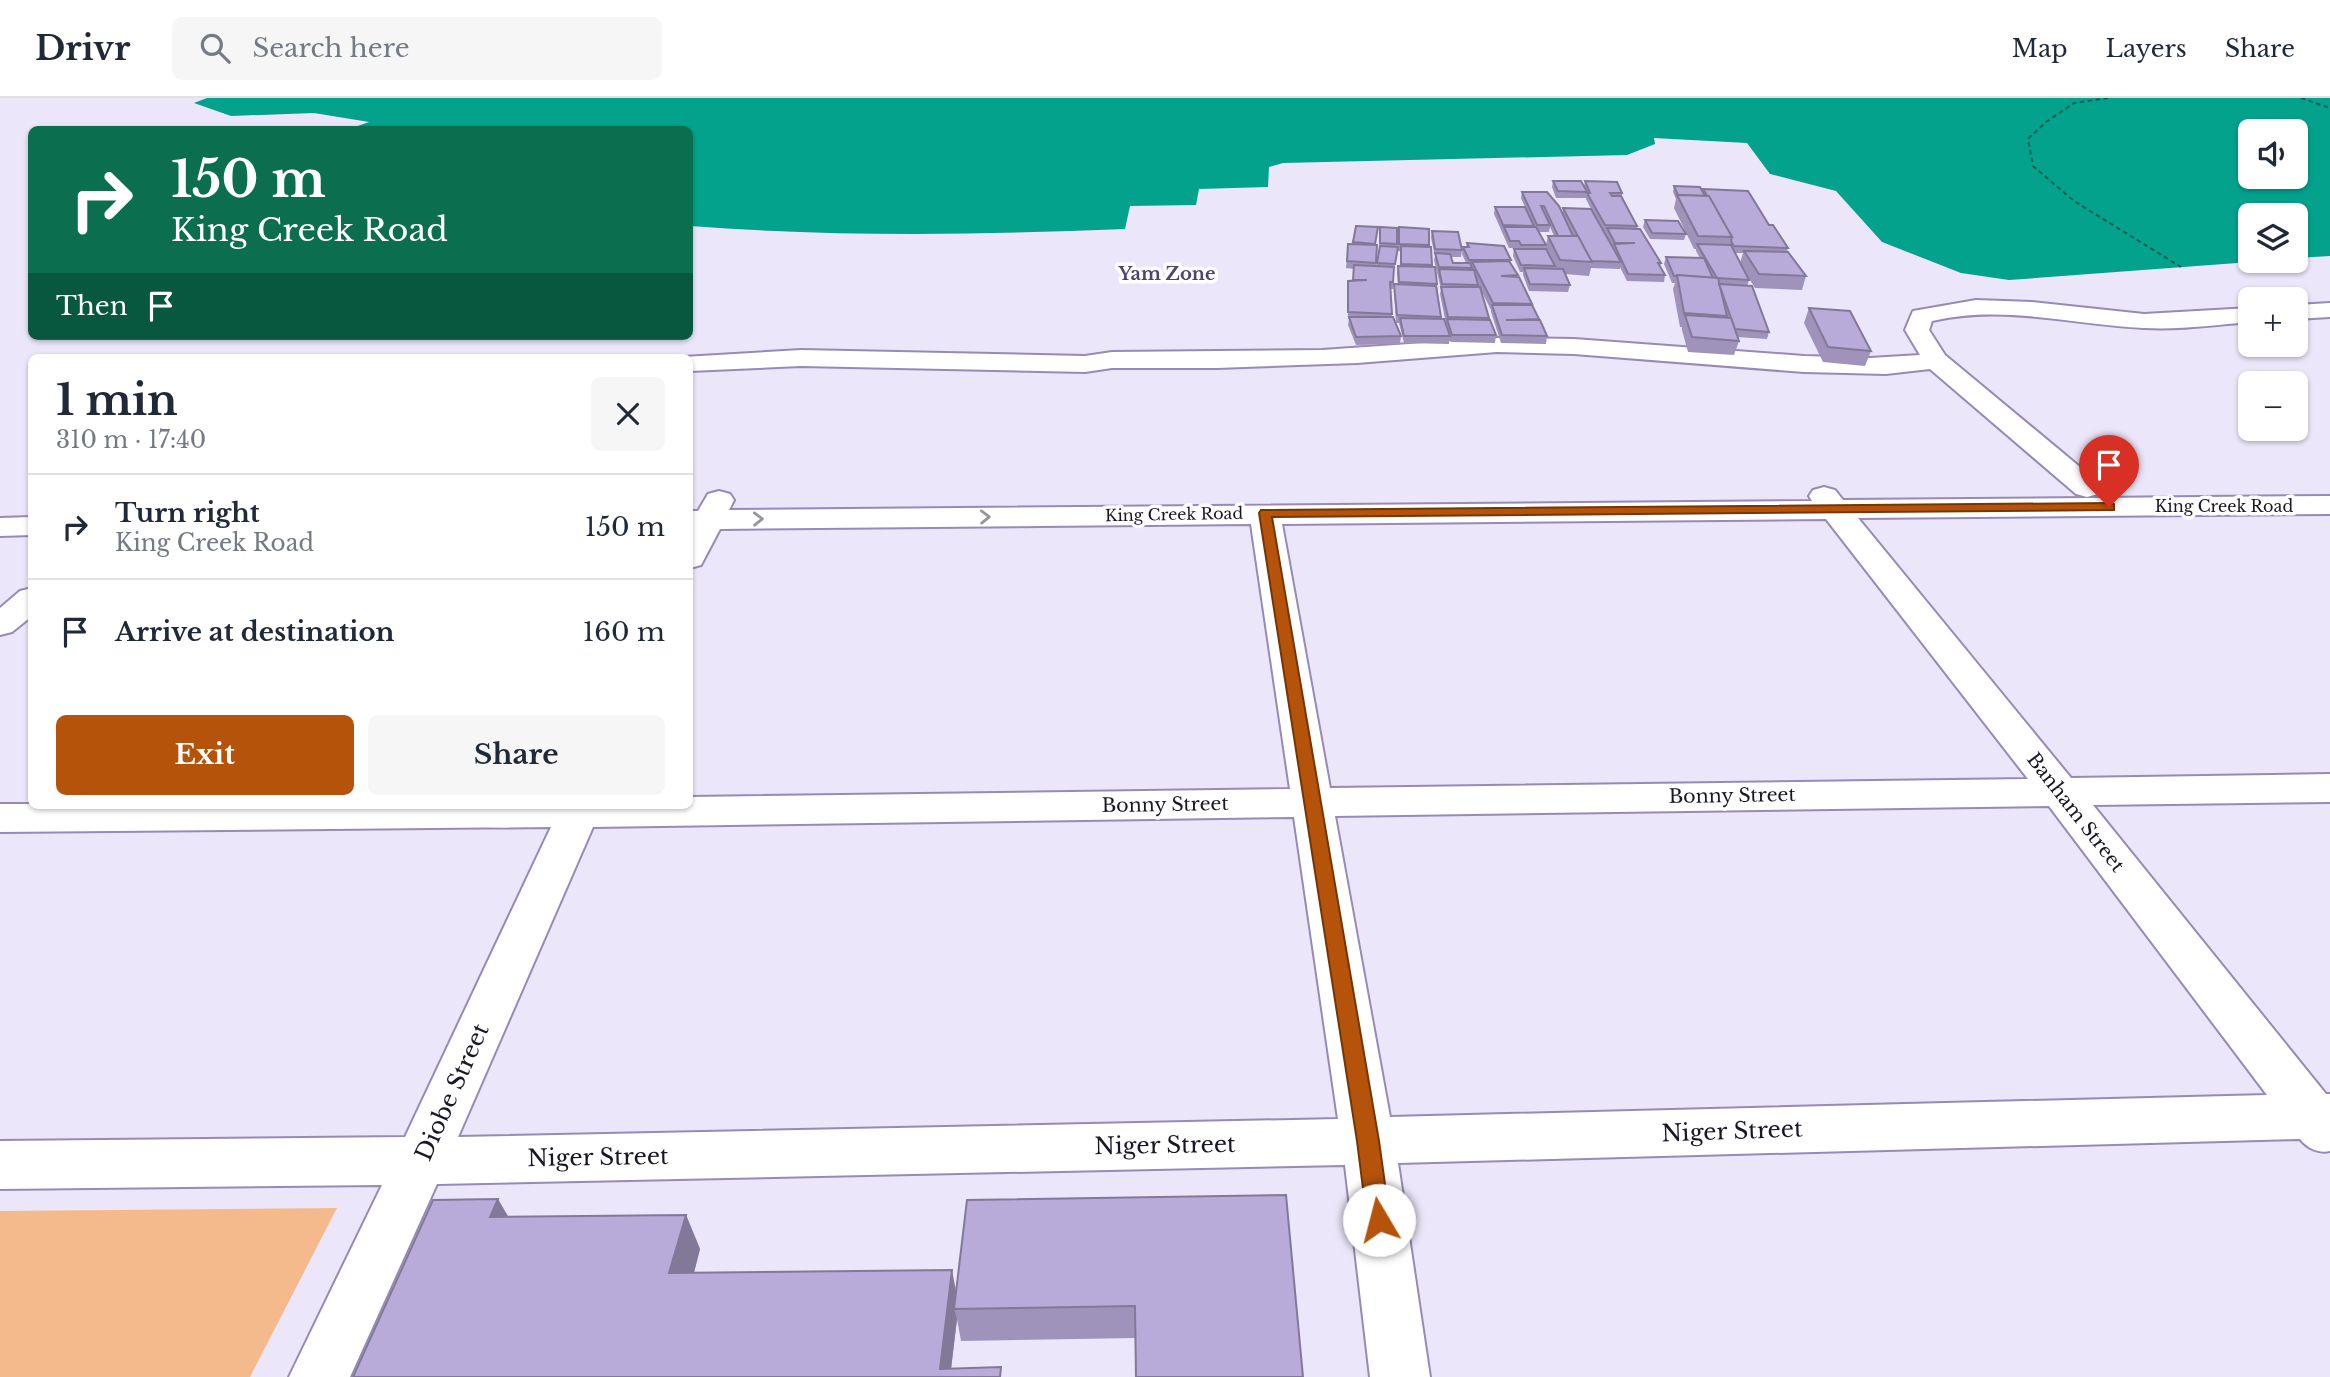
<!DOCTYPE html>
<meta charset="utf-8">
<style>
body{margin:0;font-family:"Libre Baskerville",serif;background:#f6f6f7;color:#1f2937;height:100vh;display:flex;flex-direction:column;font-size:26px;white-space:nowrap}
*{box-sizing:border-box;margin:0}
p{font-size:23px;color:#747a83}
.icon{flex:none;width:38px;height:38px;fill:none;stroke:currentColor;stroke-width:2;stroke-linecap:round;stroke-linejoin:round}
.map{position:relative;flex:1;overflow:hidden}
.side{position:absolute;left:28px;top:256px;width:665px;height:455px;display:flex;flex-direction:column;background:#fff;border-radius:10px;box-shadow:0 2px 5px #0004}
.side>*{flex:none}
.top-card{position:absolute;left:28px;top:28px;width:665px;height:214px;border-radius:10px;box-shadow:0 2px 5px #0004;background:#0b6e4f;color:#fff;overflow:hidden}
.controls{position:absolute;left:2238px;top:21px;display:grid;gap:14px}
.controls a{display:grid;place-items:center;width:70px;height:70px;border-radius:10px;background:#fff;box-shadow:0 2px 5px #0004;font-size:35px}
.pin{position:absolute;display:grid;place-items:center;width:60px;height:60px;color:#fff;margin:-72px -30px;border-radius:50% 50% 50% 0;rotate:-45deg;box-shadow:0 0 7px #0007}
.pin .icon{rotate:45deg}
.me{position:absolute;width:77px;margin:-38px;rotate:352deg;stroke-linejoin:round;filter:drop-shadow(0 0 5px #0008)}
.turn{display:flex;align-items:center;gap:24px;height:147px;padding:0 28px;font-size:32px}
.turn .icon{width:91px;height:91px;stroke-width:2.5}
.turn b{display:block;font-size:49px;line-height:60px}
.then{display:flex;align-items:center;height:66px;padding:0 28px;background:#0003;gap:14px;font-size:26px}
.round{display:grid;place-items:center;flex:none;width:74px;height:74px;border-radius:10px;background:#f6f6f7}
.summary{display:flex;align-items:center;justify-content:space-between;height:119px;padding:0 28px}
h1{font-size:42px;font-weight:700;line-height:52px}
.action{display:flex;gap:14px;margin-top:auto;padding:14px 28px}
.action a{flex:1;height:80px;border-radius:10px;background:#b45309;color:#fff;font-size:28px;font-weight:700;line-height:80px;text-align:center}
.action a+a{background:#f6f6f7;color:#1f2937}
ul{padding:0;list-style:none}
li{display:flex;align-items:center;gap:21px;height:105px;padding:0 28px;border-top:2px solid #e0e1e3}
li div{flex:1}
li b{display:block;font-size:26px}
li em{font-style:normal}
header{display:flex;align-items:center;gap:42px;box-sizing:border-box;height:98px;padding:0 35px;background:#fff;border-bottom:2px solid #e0e1e3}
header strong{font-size:33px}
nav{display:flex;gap:38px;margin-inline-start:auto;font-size:24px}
.search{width:490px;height:63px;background:#f6f6f7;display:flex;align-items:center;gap:18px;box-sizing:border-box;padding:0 24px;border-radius:10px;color:#747a83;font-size:26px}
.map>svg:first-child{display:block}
</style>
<header>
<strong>Drivr</strong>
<div class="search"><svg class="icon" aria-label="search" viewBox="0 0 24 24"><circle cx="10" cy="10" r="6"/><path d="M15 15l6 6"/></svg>Search here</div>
<nav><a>Map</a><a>Layers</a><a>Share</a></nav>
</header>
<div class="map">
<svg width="2330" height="1279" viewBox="0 0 2330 1279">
<rect width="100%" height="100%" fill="#ebe6f9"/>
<path fill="#f5ba8c" d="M337,1110L250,1279H0V1113Z"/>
<path fill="#02a28d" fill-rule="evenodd" d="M207,0H2330V158L2296,160V117H2250V163H2264L2009,182L1961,175L1882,144L1836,93L1770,76L1747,45L1654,40L1655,46L1627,57L1283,65L1269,69L1268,89L1199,91L1196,107L1130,108L1125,131C980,137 835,139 690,128V32L349,31L369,24L314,15L231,18L194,5ZM2250,33H2296V79H2250Z"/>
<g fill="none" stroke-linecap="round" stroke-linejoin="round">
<g stroke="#165c50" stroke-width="2" stroke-dasharray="4.5 3.5" stroke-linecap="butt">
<path d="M2108,0L2074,5L2046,24L2028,41L2033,68L2074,103L2181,169"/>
<path d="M2301,0L2330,10"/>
</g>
<g stroke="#978ab6" stroke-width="4">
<g id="minor">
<path d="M1976,202L2032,204L2144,216L2250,210V224C2215,227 2179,232 2144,230C2073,227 2003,206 1932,223L1929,232L1945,257L2098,384L2102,390L2098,396L2087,399L2076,396L1930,271L1886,276L1804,274L1574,256L1497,254L1357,265L1217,270H1112L1085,274L801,268L690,273V259H683L801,252L1085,258L1112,254L1322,252L1497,240L1574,241L1804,258L1870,260L1920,257L1905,232L1913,213Z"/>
<path d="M2330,205V219L2296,221V207Z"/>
<path d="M1824,389L1835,392L1843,402L2330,398V416L1858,420L2071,680L2330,676V704L2093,707L2326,996H2330V1053C2319,1056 2307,1050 2300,1041L1398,1065L1430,1279H1370L1345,1067L437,1086L350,1279H289L382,1087L0,1091V1043L405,1039L551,729L0,734V706L690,707V699L1290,691L1251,426L720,431L701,467L690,470V413H698L708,396L719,393L730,396L734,402L729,412L1812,403L1809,398L1813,392ZM1826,421L2028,681L1330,690L1282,426ZM2049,708L2267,997L1390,1019L1335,718ZM1294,719L1338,1021L458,1039L593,729Z"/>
<path d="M32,419V437L0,438V420Z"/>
<path d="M32,490V518L12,534L0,537V510L20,493Z"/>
</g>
</g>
<use href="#minor" fill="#fff" fill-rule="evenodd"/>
</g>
<g fill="#9f93bb" fill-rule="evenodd">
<path d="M1553,83L1584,88L1585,83L1622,95V98L1637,128V130L1661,165L1660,169L1665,177L1664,184L1627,183L1620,169V171L1591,170L1589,178L1565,176L1570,187L1568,194L1529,193L1523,177V174H1520L1513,158L1514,151H1518V150H1509L1494,116L1495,109H1525L1521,100L1522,94L1562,115L1563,110L1591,111L1586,101V97V100H1556L1552,89ZM1550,129L1554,138H1548L1545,151L1546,147L1538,134H1549Z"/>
<path d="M1674,88L1702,94L1703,91L1769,127L1788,150L1787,154L1806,178L1802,192L1755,190L1745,174L1749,182L1747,188L1769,234L1767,241L1737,239L1739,243L1734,257L1688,254L1682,232V229H1680L1673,191L1675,185H1672L1664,166L1666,159L1700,160L1696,153V151H1694L1674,110L1676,101L1673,94ZM1735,155H1743L1740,165Z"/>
<path d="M1645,122L1686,136L1684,142L1650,141L1643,129Z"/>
<path d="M1356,128L1378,129L1375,147H1377L1376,168L1379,152L1380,129L1397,130L1398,149L1394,173L1393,191H1390L1392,219L1401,238L1400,246L1356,247L1348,227L1349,221H1348V183H1353L1354,171L1346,170L1348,146H1352Z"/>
<path d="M1399,129L1429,131V149H1431L1432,169L1437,186L1441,221L1446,226L1440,196L1441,191L1434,162L1435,158L1431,140L1432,133L1462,152L1461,159H1451L1453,165H1466L1462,156L1463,149H1466L1467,145L1511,162L1510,165L1532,206L1538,222L1547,238L1546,246L1501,245L1491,214V212L1480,190L1488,221L1496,237L1495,245L1451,244L1449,241V246L1404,245L1399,225H1396L1394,194V186L1398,187L1397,175L1398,168H1400V153H1398Z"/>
<path d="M1809,210L1871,253L1865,268L1823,264L1804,225Z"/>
<path d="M1286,1097L1135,1240L961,1243L957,1221L951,1271L353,1279L509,1119L686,1117L700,1151L694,1175L956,1194Z"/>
</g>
<g fill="#827898">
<path d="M498,1101L518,1135L490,1119Z"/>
<path d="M686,1117L700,1151L685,1208L669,1175Z"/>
<path d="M952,1172L958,1204L954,1211L957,1221L950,1279L940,1271Z"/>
</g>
<g fill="#b9abd9" stroke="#827898" stroke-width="2">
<path d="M1553,83H1581L1587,94L1558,93Z"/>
<path d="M1585,83L1617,84L1622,95H1610L1612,98H1621L1637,128L1605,127L1587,95H1590Z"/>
<path d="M1674,88L1700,89L1705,98L1678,97Z"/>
<path d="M1703,91L1748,93L1769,127H1773L1788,150L1734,148L1731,143L1732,139Z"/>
<path d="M1522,94H1547L1559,108L1573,138H1558L1544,108H1541L1550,127H1537Z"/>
<path d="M1677,97L1709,98L1732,139L1698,138Z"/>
<path d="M1495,109H1525L1534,128L1503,127Z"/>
<path d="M1563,110L1591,111L1621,164L1591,163Z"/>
<path d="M1645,122L1678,123L1686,136L1652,135Z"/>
<path d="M1356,128L1378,129L1375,146L1353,144Z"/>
<path d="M1380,129L1397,130V146L1380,145Z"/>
<path d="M1399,129L1429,131V147L1399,146Z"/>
<path d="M1504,129H1536L1546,147H1521L1519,143H1510Z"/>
<path d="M1607,130L1640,131L1661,165H1658L1665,177L1628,176L1614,146L1635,145H1615Z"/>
<path d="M1432,133L1458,134L1462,152L1435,151Z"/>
<path d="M1548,138H1578L1592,164L1560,162Z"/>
<path d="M1467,145L1504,148L1511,162H1469L1463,149H1469Z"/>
<path d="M1348,146L1377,147L1376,165L1347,163Z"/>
<path d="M1697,146L1731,147L1749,182L1717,180Z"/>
<path d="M1380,148L1398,149L1395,166L1377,165Z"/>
<path d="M1401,148L1431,149L1432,167L1401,166Z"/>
<path d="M1514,151H1546L1555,168L1521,167Z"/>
<path d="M1744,153L1788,154L1806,178L1759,176Z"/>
<path d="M1435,155L1450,156L1453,165H1470L1472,170L1439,169Z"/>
<path d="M1666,159L1704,160L1713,180L1677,177V178H1674Z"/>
<path d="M1509,163L1518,177L1501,178L1519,179L1532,206L1493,205L1472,164Z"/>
<path d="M1354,167L1394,169L1393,184H1390L1392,216L1348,214V183L1367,182H1353Z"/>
<path d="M1398,168L1435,169L1437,186L1399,184Z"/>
<path d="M1524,170L1563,171L1570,187L1530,186Z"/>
<path d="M1439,171L1474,172L1478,187L1442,186Z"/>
<path d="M1677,177L1718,180L1727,218L1684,215Z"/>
<path d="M1394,186L1436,188L1441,219L1397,217Z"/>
<path d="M1719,186L1752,188L1769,234L1735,231Z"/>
<path d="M1441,189H1480L1489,220L1448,219Z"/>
<path d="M1492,207H1532L1539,221L1506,222H1540L1547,238L1502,237Z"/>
<path d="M1809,210L1850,213L1871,253L1828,249Z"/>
<path d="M1685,217L1731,220L1739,243L1692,239Z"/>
<path d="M1349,219H1393L1401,238L1356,239Z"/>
<path d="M1400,220L1444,221L1450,238H1404Z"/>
<path d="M1447,221L1490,222L1496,237H1452Z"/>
<path d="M1286,1097L1303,1279H1136L1135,1208L954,1211L967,1102Z"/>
<path d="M498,1101L490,1119L686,1117L669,1175L952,1172L940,1271L1001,1269L1000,1279H353L433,1102Z"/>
</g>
<defs><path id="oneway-chevron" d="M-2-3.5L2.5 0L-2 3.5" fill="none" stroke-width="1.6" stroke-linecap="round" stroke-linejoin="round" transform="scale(1.75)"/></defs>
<g stroke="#98969d">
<use href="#oneway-chevron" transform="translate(985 419) rotate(-1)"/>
<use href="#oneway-chevron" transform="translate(758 421) rotate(-1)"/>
</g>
<path fill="#b45309" stroke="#753606" stroke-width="2" d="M2109,405L2114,406V412L1272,419L1379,1043L1390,1122L1387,1129L1379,1132L1371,1129L1367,1122L1357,1043L1259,415L1261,412Z"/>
<g text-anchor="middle" stroke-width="7" stroke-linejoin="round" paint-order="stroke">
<g font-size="16" fill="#1b1626" stroke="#fff">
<text x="2224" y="414">King Creek Road</text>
<text transform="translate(1174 416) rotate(-1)" y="6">King Creek Road</text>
</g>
<g font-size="18" font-weight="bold" fill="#50436a" stroke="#fff">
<text x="1167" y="182">Yam Zone</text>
</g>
<g font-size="19" fill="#1b1626" stroke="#fff">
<text transform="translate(1732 697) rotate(-1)" y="7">Bonny Street</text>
<text transform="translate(1165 706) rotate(-1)" y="7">Bonny Street</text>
<text transform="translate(2076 714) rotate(52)" y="7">Banham Street</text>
</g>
<g font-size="23" fill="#1b1626" stroke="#fff">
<text transform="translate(452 994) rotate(-66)" y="8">Diobe Street</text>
<text transform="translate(1732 1033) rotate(-2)" y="8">Niger Street</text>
<text transform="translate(1165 1047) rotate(-1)" y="8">Niger Street</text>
<text transform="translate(598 1059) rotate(-1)" y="8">Niger Street</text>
</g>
</g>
</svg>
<div class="controls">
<a><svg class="icon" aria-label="sound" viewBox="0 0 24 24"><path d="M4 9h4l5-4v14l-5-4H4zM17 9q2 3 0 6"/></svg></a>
<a><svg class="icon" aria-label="layers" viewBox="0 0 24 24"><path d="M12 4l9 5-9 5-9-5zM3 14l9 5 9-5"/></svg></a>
<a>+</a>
<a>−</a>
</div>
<div class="pin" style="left:2109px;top:409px;background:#d93025"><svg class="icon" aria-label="arrive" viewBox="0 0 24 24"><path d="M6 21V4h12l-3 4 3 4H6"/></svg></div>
<svg class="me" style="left:1379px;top:1122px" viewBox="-20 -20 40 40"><circle r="19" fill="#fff"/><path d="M0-13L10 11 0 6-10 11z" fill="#b45309"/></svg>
<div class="top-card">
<div class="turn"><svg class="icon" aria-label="right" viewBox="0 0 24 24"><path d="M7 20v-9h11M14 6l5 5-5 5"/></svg><div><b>150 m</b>King Creek Road</div></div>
<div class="then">Then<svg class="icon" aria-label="arrive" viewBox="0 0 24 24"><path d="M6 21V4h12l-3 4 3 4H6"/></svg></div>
</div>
<section class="side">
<div class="summary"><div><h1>1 min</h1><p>310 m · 17:40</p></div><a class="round"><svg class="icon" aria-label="close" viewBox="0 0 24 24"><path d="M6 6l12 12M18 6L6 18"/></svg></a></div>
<ul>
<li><svg class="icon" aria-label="right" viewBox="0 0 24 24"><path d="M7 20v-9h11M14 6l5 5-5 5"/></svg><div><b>Turn right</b><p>King Creek Road</p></div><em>150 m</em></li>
<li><svg class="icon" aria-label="arrive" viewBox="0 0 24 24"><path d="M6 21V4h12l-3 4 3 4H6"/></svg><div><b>Arrive at destination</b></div><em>160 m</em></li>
</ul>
<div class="action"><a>Exit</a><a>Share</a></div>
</section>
</div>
